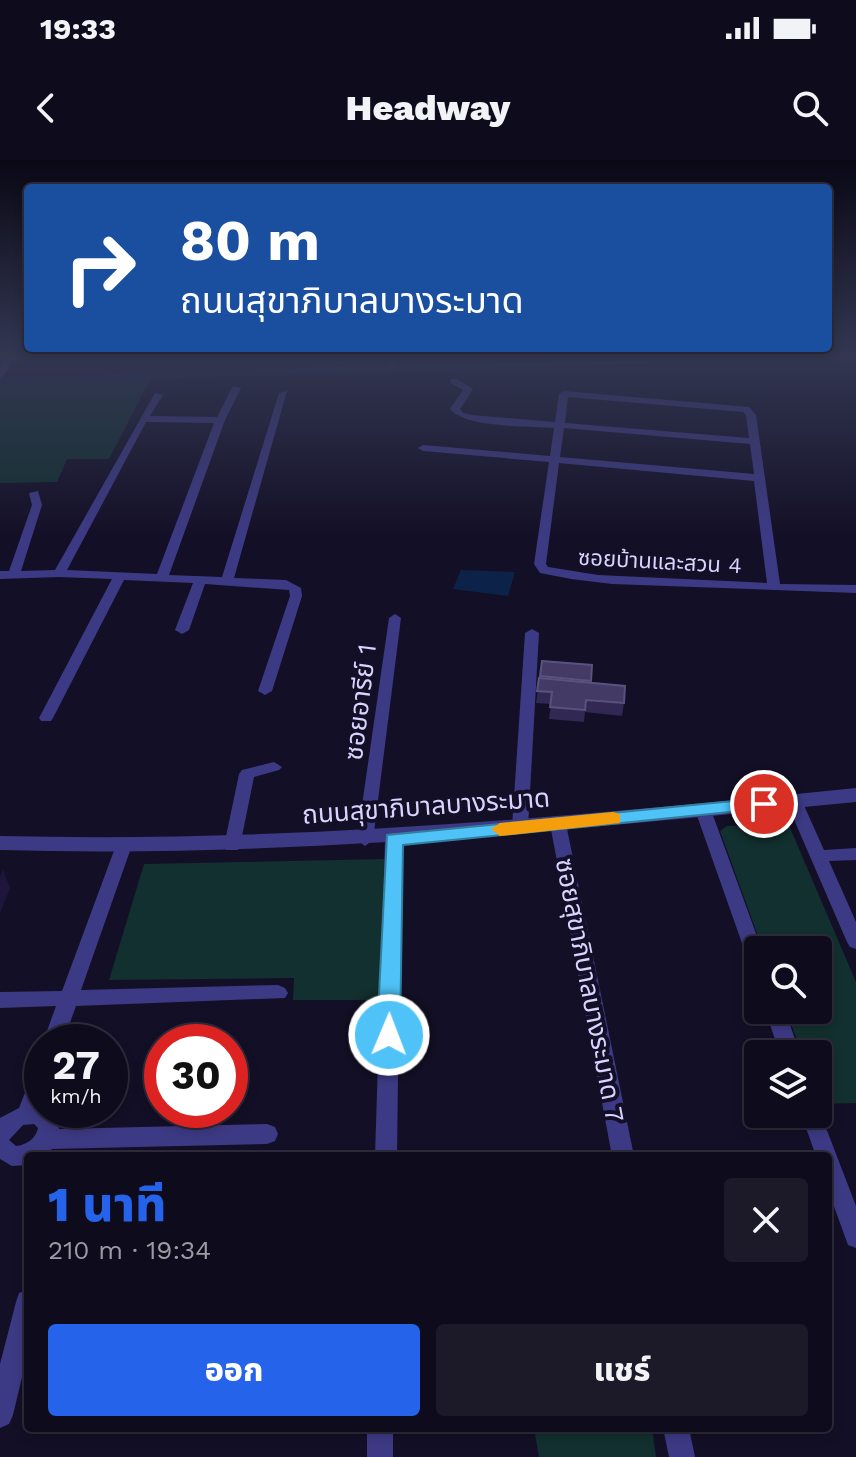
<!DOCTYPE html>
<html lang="th">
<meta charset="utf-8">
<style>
body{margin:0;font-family:"Work Sans","Noto Sans Thai",sans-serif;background:#1c1929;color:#f1f3f6;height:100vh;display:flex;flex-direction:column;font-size:30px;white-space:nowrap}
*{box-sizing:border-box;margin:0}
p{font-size:26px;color:#9b9ba3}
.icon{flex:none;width:44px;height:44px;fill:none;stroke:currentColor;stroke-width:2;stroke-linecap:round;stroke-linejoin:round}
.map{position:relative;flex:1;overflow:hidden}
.side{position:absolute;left:24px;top:992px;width:808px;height:280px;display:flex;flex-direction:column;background:#0e0b1c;border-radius:8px;box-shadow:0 4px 12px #0003,0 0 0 2px #2e2b3b}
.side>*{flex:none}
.guide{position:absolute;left:24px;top:24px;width:808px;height:168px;border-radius:8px;box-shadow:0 4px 12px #0003,0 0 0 2px #2e2b3b;background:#1a4fa0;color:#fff;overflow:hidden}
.fabs{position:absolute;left:744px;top:776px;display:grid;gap:16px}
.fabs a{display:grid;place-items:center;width:88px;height:88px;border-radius:8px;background:#0e0b1c;box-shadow:0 4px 12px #0003,0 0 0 2px #2e2b3b;font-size:40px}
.speed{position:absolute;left:24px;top:864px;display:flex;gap:16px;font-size:40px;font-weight:700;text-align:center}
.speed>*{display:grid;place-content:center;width:104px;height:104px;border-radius:50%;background:#0e0b1c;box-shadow:0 4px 12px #0003,0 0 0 2px #2e2b3b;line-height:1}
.speed small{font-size:20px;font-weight:400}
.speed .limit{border:12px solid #d22;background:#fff;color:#111}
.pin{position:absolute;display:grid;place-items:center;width:68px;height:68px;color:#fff;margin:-34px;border:4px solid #fff;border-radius:50%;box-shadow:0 2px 8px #0007}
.me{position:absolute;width:88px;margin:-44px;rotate:1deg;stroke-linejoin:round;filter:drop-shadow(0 0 6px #0008)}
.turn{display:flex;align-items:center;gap:28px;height:168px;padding:0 24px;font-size:36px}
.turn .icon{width:104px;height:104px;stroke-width:2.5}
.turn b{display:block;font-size:56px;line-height:68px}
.round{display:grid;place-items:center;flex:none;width:84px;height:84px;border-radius:8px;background:#1c1929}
.overview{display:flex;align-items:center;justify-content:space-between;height:136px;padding:0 24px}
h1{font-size:48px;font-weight:800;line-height:60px;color:#2563eb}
.action{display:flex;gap:16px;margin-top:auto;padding:16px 24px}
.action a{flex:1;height:92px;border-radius:8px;background:#2563eb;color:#fff;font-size:32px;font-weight:800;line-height:92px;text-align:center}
.action a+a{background:#1c1929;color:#f1f3f6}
.status{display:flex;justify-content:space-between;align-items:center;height:56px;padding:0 40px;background:#0e0b1c;direction:ltr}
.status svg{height:22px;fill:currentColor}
header{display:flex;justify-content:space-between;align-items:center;height:104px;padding:0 24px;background:#0e0b1c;font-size:36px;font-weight:800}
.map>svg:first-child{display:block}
</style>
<div class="status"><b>19:33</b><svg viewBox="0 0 49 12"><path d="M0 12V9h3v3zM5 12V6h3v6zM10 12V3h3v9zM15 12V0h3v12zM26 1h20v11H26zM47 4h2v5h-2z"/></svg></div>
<header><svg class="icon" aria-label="back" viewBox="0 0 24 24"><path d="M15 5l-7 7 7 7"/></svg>Headway<svg class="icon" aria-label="search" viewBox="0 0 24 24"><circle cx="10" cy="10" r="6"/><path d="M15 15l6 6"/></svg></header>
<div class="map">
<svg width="856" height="1297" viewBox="0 0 856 1297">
<rect width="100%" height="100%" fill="#130f26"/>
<g fill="#12302f">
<path d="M151,218L109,299H67L57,322L0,323V223Z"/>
<path d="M788,663L856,822V943L820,944L818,894H802L786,850H818V790H763L720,671L727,666Z"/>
<path d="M384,699L383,840H293L294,818L109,820L144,704Z"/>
<path d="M534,1268H652L656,1297H539Z"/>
</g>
<path fill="#0c2248" d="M461,410L515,412L508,436L453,429Z"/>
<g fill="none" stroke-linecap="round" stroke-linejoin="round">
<path fill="#0c2248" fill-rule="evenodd" d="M679,196H779L774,199L0,224V218Z"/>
<g fill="#3d3a85" fill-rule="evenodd">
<path d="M7,196H15L3,217L0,218V207Z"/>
<path d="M122,196H130L124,202L120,199Z"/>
<path d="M386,196H394L396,205H390Z"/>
<path d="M451,219H457L473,229L460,249L463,253L472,255L555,262L559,234L564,231L749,247L756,255L780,424L856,425V433L612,424L571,419L540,413L534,404L549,302L423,291L418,288L423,285L550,296L554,268C530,266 465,268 450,249L463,230L451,223ZM568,237L743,252L746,255L749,278L565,263ZM564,268L750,284L754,314L560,297ZM559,303L754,321L767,423L598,415L548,407L546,404Z"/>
<path d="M233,226L241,228L225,260L169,415L222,417L279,233L287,231L234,418L286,420L301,428L302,436L272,531L265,535L258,531L290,436L289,430L205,424L189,470L182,474L175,470L193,423L124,420L53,558L51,561H41L39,558L112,419L59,417L0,419V411H9L32,345L29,333L38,331L42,345L21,411L55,410L155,233L163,235L150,256L217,257ZM146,262L214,263L157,414L67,410Z"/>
<path d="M395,454L401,458L373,680L365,686L357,680L389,458Z"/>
<path d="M532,469L539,473L528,667L520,673L512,667L525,473Z"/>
<path d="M274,602L282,607L279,610L254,617L240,686L238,690H226L224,686L239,614L242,610Z"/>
<path d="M794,636L802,641L824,690L856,688V700L829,701L856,762V789L850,787L847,782L786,641Z"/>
<path d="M703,645L711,650L762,790H758V810L751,808L749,803L695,650Z"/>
<path d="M558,658L566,664L634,996H612L550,664Z"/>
<path d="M393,673L401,679L397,996H375L385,679Z"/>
<path d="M123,682L131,688L81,830L278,825L285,828L288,833L285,838L76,846L63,882H43L56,846L0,848V832L62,831L115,688Z"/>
<path d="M765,850H785L800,894H780Z"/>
<path d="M42,904L40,947L42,950H49L57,959L59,969L267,964L275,967L278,974L275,981L267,984L52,989L43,996H28V1005L12,1006L0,999V958L19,948L35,907ZM34,964L38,968C36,979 26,985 16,986L9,980L23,965Z"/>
<path d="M818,947L856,1046V1088L848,1085L828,1030V996H816L801,954H818Z"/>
<path d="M28,1130V1192L13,1255L9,1264L0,1268V1204L16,1142L19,1133Z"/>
<rect x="367" y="1268" width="26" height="29"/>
<path d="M663,1268H689L695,1297H669Z"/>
</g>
<path fill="#3d3a85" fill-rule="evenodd" d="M856,628V642C571,670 287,698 0,690V676C287,683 571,657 856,628Z"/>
</g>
<path fill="#312854" d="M542,501L592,505L591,523L624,543L622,556L585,552L584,562L549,559L551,544L536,543Z"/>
<path fill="#1d163a" d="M3,709L10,728L0,754V717Z"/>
<g fill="#433a66" stroke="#5a527e" stroke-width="2">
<path d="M542,501L592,505L591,521L540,516Z"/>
<path d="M539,518L625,526L624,543L586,540L585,550L550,547L552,532L537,531Z"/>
</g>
<linearGradient id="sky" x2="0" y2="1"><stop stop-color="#0a0815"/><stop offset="0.52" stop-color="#333752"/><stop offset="1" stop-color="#333752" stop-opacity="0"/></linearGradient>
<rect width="856" height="377" fill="url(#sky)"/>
<path fill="#4fc3f7" stroke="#337fa1" stroke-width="2" d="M764,638L773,644L770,648L403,685L400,875L397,881H381L377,875L387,675Z"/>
<path fill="#f59e0b" d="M613,652L620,654V663L500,676L491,669L500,663Z"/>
<g text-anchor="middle" stroke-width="8" stroke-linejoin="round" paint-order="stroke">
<g font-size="22" fill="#d9d4ff" stroke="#130f26">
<text transform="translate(660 401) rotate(3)" y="8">ซอยบ้านและสวน 4</text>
</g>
<g font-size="26" fill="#d9d4ff" stroke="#130f26">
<text transform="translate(360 542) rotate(-83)" y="9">ซอยอารีย์ 1</text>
<text transform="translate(426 646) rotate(-4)" y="9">ถนนสุขาภิบาลบางระมาด</text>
<text transform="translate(590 830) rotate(79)" y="9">ซอยสุขาภิบาลบางระมาด 7</text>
</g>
</g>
</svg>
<div class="fabs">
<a><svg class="icon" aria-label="search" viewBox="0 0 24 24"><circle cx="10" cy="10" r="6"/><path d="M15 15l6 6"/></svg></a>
<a><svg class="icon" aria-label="layers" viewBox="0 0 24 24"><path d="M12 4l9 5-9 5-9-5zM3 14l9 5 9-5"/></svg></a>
</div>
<div class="speed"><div>27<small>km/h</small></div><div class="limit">30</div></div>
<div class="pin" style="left:764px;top:644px;background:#d93025"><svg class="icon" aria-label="arrive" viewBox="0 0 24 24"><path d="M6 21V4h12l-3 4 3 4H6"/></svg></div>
<svg class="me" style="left:389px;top:875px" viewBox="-20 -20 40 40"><circle r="17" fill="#4fc3f7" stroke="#fff" stroke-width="3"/><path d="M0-11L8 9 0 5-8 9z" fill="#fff"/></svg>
<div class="guide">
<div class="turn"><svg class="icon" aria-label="right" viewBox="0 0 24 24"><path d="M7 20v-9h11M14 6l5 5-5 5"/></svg><div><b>80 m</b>ถนนสุขาภิบาลบางระมาด</div></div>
</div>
<section class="side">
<div class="overview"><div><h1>1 นาที</h1><p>210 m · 19:34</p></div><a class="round"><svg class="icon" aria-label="close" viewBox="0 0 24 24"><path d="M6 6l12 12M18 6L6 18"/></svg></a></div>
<div class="action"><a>ออก</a><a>แชร์</a></div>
</section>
</div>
